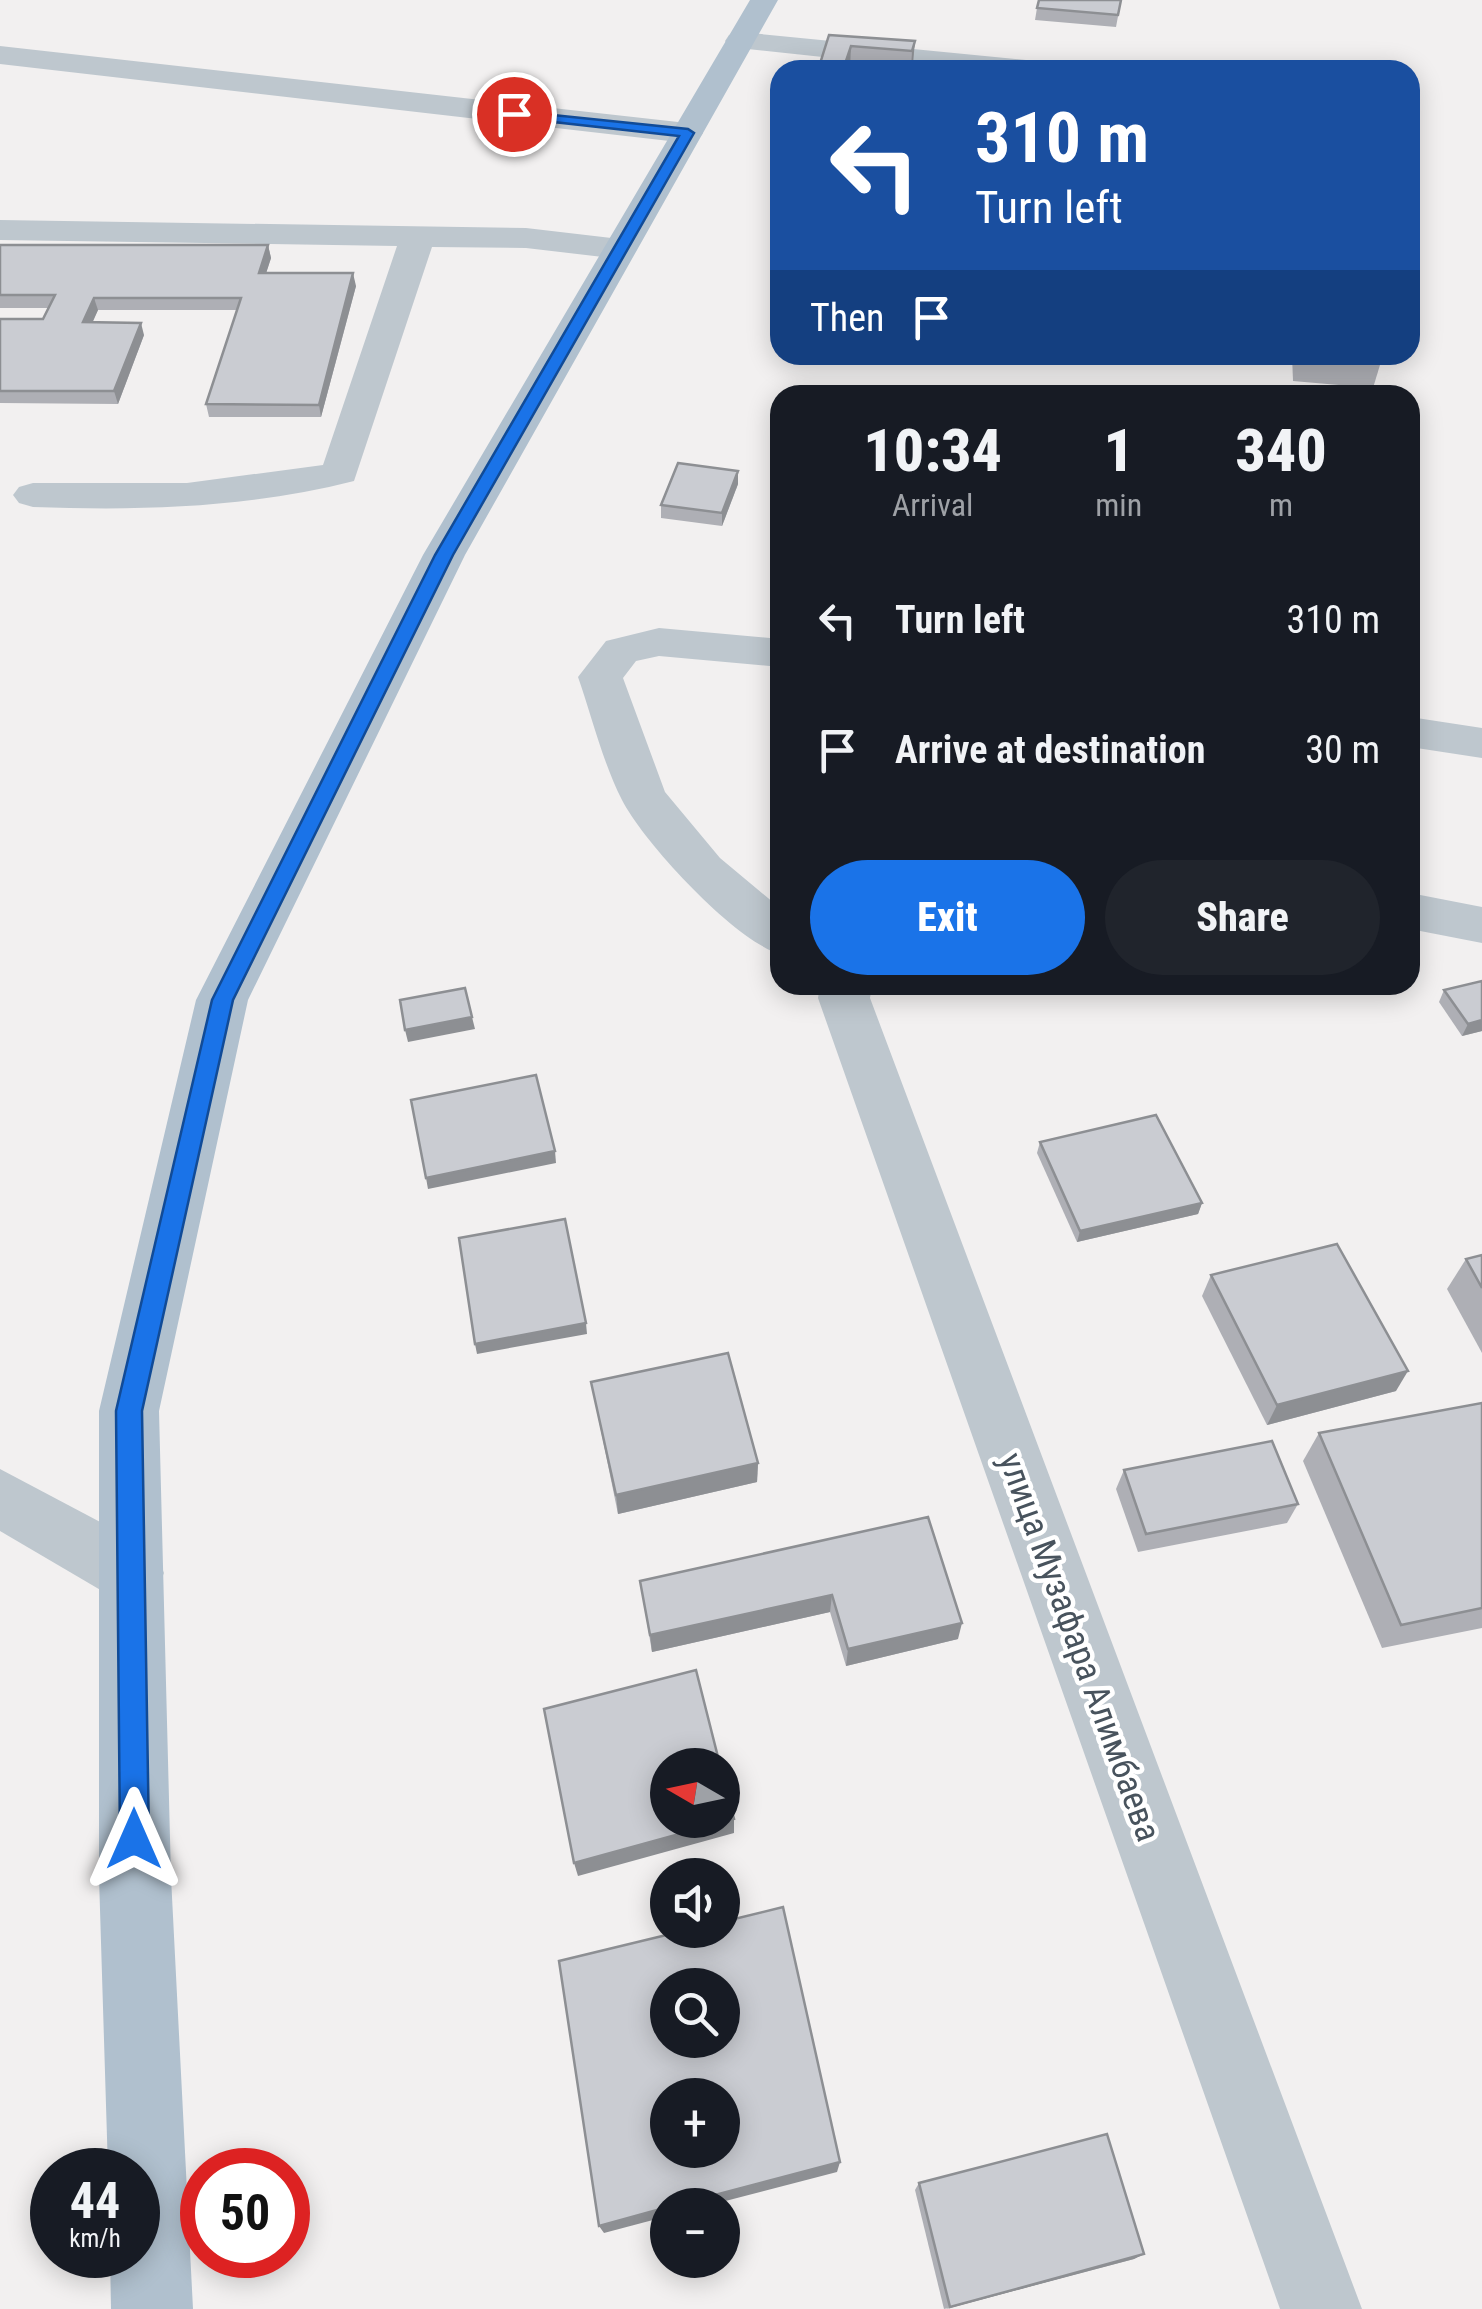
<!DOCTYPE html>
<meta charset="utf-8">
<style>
body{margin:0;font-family:"Roboto Condensed",sans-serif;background:#20242c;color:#f1f3f6;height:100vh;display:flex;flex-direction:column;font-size:38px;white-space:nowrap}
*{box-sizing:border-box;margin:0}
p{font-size:32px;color:#9ea1a6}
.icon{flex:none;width:55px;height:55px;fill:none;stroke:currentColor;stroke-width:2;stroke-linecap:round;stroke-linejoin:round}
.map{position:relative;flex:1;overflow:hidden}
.drawer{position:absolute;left:770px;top:385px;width:650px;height:610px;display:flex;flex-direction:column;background:#171b24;border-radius:30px;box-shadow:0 5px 25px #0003}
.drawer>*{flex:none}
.top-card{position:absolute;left:770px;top:60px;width:650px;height:305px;border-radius:30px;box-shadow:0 5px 25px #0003;background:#1a4fa0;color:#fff;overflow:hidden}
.needle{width:65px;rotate:279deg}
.controls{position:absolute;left:650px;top:1748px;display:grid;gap:20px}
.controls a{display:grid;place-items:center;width:90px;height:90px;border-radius:50%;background:#171b24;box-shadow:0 5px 25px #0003;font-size:50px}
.speed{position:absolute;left:30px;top:2148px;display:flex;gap:20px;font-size:50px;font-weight:700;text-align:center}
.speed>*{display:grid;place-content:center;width:130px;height:130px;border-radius:50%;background:#171b24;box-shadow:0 5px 25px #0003;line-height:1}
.speed small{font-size:25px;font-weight:400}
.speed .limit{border:15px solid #d22;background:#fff;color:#111}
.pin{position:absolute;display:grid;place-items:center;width:85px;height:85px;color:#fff;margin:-42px;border:5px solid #fff;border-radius:50%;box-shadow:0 2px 10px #0007}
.me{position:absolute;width:110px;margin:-55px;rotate:0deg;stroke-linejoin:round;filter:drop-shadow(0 0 8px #0008)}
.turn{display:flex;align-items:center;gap:35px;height:210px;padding:0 40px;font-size:45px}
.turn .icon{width:130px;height:130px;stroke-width:2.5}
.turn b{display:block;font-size:70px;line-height:85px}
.then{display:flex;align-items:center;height:95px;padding:0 40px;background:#0003;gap:20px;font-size:38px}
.eta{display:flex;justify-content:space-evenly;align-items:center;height:170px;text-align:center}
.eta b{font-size:60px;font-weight:800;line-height:70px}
.primary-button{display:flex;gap:20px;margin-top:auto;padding:20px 40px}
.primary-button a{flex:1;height:115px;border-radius:60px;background:#1a73e8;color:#fff;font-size:40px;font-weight:800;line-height:115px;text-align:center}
.primary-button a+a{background:#20242c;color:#f1f3f6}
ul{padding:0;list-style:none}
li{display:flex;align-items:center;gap:30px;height:130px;padding:0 40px}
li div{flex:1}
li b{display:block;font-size:38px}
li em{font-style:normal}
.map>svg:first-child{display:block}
</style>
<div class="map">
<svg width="1482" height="2309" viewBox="0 0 1482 2309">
<rect width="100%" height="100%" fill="#f2f0f0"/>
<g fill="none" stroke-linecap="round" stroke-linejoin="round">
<g fill="#bec7ce" fill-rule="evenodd">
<path d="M740,32L1036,61L1047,64L1051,70H944L729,47L725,41L729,35Z"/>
<path d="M0,46L687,123L698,126L703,133L698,140L687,143L0,64Z"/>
<path d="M0,220L526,228L620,239L632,242L637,249L632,256L620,259L526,248L432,247L354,481C248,508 142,511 33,507L19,503L13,495L19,487L33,483H187L323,465L397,246L0,240Z"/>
<path d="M659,628L780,639V667L659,656L636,661L623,678L665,792L720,858L780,908V954C735,941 644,843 622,800C603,763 592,717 578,677L606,641Z"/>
<path d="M1410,717L1482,728V758L1410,747Z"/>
<path d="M1410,893L1482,907V943L1410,929Z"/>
<path d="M820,985H872L870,998L1362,2309H1280L818,998Z"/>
<path d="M0,1469L155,1551L164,1573L155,1595L132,1604L109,1595L0,1531Z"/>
</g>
<path fill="#b0c0ce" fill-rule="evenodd" d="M750,0H778L465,555L248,1000L159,1411L171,1877L193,2309H111L110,2255H138V2170H108L99,1877V1411L196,1000L423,555Z"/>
</g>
<g fill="#aeafb5">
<path d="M1121,0L1116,27L1035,20L1037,8Z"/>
<path d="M829,35L915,41L911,70L850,69V70H818Z"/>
<path d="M0,245H268L271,258L266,273L356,286L321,417H209L206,404L237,310H98L92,322L144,335L118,404L0,403V319H43L49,308H0Z"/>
<path d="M1292,355H1383L1373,388L1293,381Z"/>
<path d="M738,471V484L722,526L661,518V505Z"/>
<path d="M1482,981V1031L1462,1036L1439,1002L1444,990Z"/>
<path d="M1040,1142L1202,1203L1198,1214L1077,1242L1037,1153Z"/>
<path d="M1482,1255V1353L1447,1289L1466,1259Z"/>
<path d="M1211,1275L1396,1391L1267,1425L1202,1296Z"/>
<path d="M591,1382L758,1463L757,1482L618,1514Z"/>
<path d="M1482,1403V1628L1382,1648L1303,1461L1319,1433Z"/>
<path d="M1124,1470L1298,1504L1287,1523L1138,1552L1116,1489Z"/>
<path d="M928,1517L958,1639L846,1666L830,1612L652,1652L640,1581Z"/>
<path d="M919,2183L1144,2254L1134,2259L944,2309L915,2190Z"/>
</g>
<g fill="#8d8f93">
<path d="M915,41L913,64L911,70L912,51Z"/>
<path d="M851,46L850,70H843Z"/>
<path d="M268,245L271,258L262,286L259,273Z"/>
<path d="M353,273L356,286L321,417L319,405Z"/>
<path d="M94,298L98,310L87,335L83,322Z"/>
<path d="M141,323L144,335L118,404L114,391Z"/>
<path d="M738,471V484L722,526V513Z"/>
<path d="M472,1017L475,1029L408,1042L405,1030Z"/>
<path d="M1482,1020V1031L1462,1036L1468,1024Z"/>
<path d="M555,1151L556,1163L428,1189L426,1178Z"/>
<path d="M1202,1203L1198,1214L1077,1242L1080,1231Z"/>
<path d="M586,1323L587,1334L477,1354L475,1344Z"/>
<path d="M1408,1371L1396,1391L1267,1425L1277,1405Z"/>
<path d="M758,1463L757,1482L618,1514L616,1495Z"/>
<path d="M832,1595L830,1612L652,1652L650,1635Z"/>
<path d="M962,1623L958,1639L846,1666L848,1649Z"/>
<path d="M734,1819V1833L578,1876L574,1863Z"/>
<path d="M840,2162L837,2172L710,2205H677Z"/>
<path d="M668,2207V2216L604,2233L599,2226Z"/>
<path d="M1144,2254L1134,2259L946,2309L950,2307Z"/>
</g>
<g fill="#caccd2" stroke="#8d8f93" stroke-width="2.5" fill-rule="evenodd">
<path d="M1039,0H1121L1118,15L1037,8Z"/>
<path d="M829,35L915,41L912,51L851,46L843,70H818Z"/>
<path d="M0,245H268L259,273H353L319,405L206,404L241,298H94L83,322L141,323L114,391H0V319H43L55,295H0Z"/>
<path d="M678,463L738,471L722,513L661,505Z"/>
<path d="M1482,981V1020L1468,1024L1444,990Z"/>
<path d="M465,988L472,1017L405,1030L400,1000Z"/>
<path d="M536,1075L555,1151L426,1178L411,1100Z"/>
<path d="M1156,1115L1202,1203L1080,1231L1040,1142Z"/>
<path d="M565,1219L586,1323L475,1344L459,1238Z"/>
<path d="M1337,1244L1408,1371L1277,1405L1211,1275Z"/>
<path d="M1482,1255V1288L1466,1259Z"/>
<path d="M728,1353L758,1463L616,1495L591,1382Z"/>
<path d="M1482,1403V1608L1401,1625L1319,1433Z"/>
<path d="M1272,1441L1298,1504L1146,1534L1124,1470Z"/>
<path d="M928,1517L962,1623L848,1649L832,1595L650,1635L640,1581Z"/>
<path d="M696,1670L720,1765H668V1820H722V1775L734,1819L574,1863L544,1709Z"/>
<path d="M783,1907L840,2162L677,2205H668V2207L599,2226L559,1961L687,1930H722V1922ZM668,1985H722V2040H668ZM668,2095H722V2150H668Z"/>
<path d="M1107,2134L1144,2254L950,2307L919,2183Z"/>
</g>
<path fill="#1a73e8" stroke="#114b97" stroke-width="2.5" d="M514,111L688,129L694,133L453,555L233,1000L142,1411L149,1839L145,1849L134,1854L124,1849L120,1839L116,1411L212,1000L435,555L679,136L509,117V112Z"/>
<g text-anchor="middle" stroke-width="9" stroke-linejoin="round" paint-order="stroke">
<g font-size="35" fill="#48535d" stroke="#fff">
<text transform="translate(1080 1647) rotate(70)" y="12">улица Музафара Алимбаева</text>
</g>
</g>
</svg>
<div class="controls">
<a><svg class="needle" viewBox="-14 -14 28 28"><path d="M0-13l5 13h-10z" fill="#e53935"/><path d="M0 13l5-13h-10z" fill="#9ea1a6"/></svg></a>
<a><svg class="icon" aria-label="sound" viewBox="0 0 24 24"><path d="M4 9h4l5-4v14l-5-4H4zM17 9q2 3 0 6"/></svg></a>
<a><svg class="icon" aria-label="search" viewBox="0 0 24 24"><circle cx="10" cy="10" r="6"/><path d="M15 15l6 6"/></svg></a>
<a>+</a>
<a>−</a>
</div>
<div class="speed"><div>44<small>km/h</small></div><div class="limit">50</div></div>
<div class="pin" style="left:514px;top:114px;background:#d93025"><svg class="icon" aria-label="arrive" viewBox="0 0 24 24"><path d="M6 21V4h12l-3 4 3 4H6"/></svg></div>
<svg class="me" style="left:134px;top:1839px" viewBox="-20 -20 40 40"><path d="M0-17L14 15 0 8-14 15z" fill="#1a73e8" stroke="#fff" stroke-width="4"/></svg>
<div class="top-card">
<div class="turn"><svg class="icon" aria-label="left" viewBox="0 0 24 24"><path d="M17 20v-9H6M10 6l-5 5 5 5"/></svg><div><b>310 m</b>Turn left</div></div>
<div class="then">Then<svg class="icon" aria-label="arrive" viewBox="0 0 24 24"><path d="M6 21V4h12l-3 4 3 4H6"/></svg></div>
</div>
<section class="drawer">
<div class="eta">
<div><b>10:34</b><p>Arrival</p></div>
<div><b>1</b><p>min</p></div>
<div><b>340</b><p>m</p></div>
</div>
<ul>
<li><svg class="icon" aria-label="left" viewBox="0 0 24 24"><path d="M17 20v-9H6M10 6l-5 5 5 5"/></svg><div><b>Turn left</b></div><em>310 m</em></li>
<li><svg class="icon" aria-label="arrive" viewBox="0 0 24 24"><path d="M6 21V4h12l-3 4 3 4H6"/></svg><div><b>Arrive at destination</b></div><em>30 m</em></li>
</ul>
<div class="primary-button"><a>Exit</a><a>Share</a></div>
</section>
</div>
